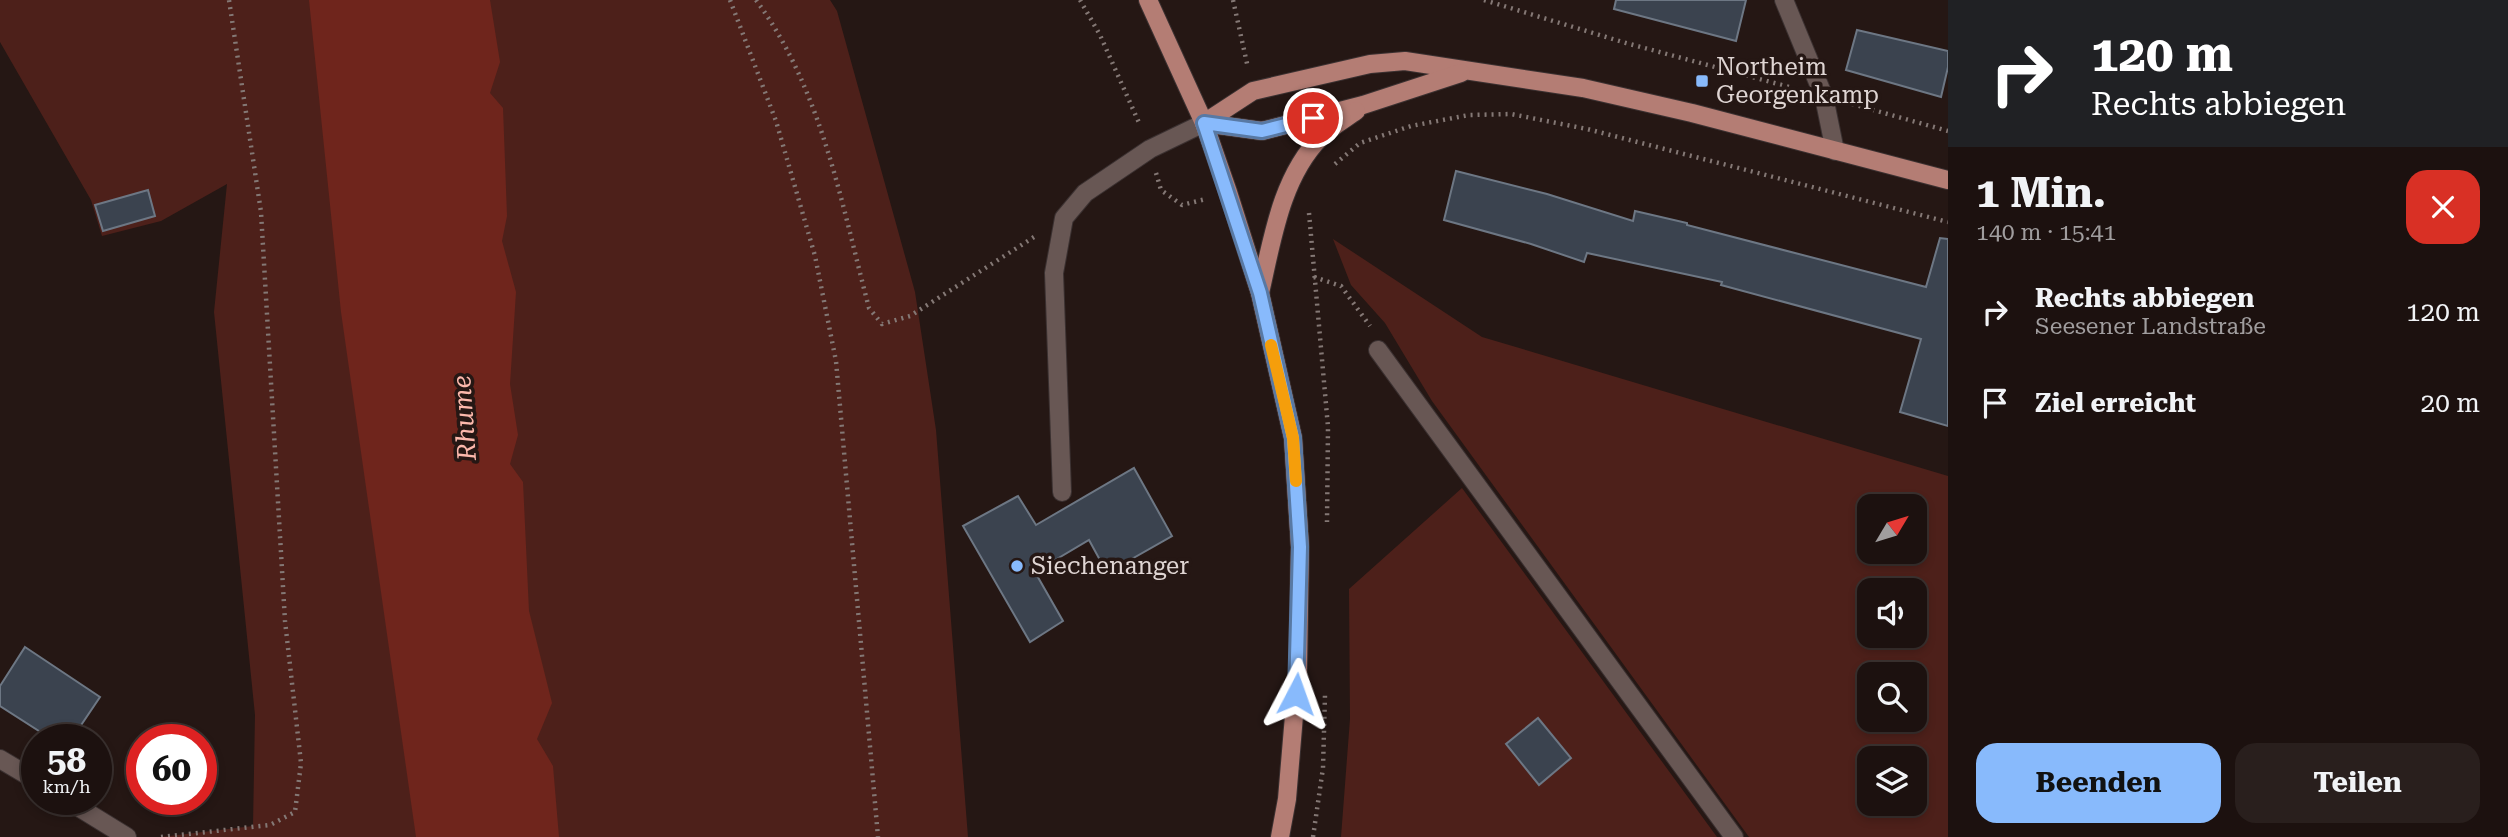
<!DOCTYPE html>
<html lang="de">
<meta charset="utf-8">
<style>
body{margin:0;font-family:"Roboto Serif",serif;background:#291f1d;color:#f1f3f6;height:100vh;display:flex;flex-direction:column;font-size:26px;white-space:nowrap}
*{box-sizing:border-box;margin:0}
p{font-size:23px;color:#a09d9e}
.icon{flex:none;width:38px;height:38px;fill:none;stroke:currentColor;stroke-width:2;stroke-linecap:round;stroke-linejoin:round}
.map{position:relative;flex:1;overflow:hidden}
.panel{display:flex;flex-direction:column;background:#1c110f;width:560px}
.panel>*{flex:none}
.guide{background:#202124;color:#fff;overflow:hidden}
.needle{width:46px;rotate:52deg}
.buttons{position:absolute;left:1857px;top:494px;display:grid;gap:14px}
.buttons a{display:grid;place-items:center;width:70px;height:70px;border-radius:14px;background:#1c110f;box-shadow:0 4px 10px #0003,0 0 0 2px #3a312f;font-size:35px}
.speed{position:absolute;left:21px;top:724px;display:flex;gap:14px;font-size:35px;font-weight:700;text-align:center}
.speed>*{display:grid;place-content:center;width:91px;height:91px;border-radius:50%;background:#1c110f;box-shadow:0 4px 10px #0003,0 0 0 2px #3a312f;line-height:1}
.speed small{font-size:18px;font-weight:400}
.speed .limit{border:10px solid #d22;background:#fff;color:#111}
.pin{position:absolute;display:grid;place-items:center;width:60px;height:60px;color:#fff;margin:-30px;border:4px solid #fff;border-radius:50%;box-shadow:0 2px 7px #0007}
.me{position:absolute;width:77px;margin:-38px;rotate:4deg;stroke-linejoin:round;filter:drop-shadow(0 0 5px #0008)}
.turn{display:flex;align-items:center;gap:24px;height:147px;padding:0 28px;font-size:32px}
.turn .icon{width:91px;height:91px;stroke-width:2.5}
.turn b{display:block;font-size:49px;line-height:60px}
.round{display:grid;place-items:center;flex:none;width:74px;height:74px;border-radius:21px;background:#291f1d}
.summary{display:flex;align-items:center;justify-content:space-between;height:119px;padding:0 28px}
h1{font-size:42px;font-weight:700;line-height:52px}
.cta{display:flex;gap:14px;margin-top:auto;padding:14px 28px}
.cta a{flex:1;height:80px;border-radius:21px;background:#88bafc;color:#111;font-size:28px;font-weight:700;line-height:80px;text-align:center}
.cta a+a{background:#291f1d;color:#f1f3f6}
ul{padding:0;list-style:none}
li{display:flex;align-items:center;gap:21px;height:91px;padding:0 28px}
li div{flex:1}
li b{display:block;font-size:26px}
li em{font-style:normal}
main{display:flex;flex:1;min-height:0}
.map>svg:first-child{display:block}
</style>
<main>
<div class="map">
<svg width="1948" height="837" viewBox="0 0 1948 837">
<rect width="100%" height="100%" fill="#251714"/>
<g fill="#4d201a" fill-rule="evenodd">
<path d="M0,0H830L837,11L915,292L936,430L968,837H161L253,826L255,715L214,312L227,184L161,221L102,236L91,200L0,42Z"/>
<path d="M1333,239L1482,337L1948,476V837H1749L1432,401L1385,323L1351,285ZM1869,506H1914V551H1869ZM1869,590H1914V635H1869ZM1869,674H1914V719H1869ZM1869,758H1914V803H1869Z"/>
<path d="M1462,488L1717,837H1341L1350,719L1349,589Z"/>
</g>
<path fill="#6f251c" d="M309,0H490L500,62L490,93L503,108L507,216L502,241L516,292L510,384L518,435L510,464L523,482L529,611L552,703L537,739L553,766L559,837H416L341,312Z"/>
<g fill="#3b434f" stroke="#6d7784" stroke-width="2">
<path d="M1616,0H1746L1736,41L1614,9Z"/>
<path d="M1857,30L1948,51V67L1941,97L1846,70Z"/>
<path d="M1456,171L1547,194L1633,221L1635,211L1687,223V225L1926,287L1940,238L1948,239V426L1900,412L1921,339L1721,285L1722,282L1587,253L1584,262L1531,244L1444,220Z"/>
<path d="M148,190L155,216L103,231L95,205Z"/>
<path d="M1134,468L1172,536L1107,573L1089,540L1035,572L1063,621L1030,642L963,526L1018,496L1036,525Z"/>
<path d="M25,647L100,697L71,740H53L0,706V686Z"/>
<path d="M1538,718L1571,758L1539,785L1506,744Z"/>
</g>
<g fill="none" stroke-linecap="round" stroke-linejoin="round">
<g stroke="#3b3131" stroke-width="20">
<g id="service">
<path d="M1378,350L1734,837"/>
<path d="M1062,492L1054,273L1064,218L1085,193L1150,149L1204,123"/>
</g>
</g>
<g stroke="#3b3131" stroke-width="20">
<g id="minor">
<path d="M1784,0L1824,97L1835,151"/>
<path d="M0,759L37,781"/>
<path d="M67,800L127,837"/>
</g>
</g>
<g stroke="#3b3131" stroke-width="20">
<g id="primary">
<path d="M1148,0L1204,123L1228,192L1260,293L1293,438L1300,547L1298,668L1287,799L1280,837"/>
<path d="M1204,123L1253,91L1370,64L1405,61L1583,88L1692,113L1948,180"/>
<path d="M1204,123L1262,131L1363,105L1461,73"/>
<path d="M1260,293C1272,241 1281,177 1321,137C1331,127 1345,119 1356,111"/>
</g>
</g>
<g stroke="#847875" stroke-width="4.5" stroke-dasharray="2 5" stroke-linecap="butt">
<path d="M730,0L776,121L815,256L836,361L878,837"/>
<path d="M756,0C822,90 841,202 869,308L882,324L910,316L1034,237"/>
<path d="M1080,0L1100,35L1140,125"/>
<path d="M1233,0L1248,68"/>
<path d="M1484,0L1626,43L1793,88"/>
<path d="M1852,104L1948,131"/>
<path d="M1335,164L1360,143L1411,126L1469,115L1511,114L1587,129L1948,222"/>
<path d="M1156,173L1161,190L1182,205L1206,199"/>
<path d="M1309,213L1328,427L1327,522"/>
<path d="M1314,277L1341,286L1370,326"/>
<path d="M161,837L270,825L295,812L301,763L285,621L261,212L229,0"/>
<path d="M1313,837L1323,768L1325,695"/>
</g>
<use href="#service" stroke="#685754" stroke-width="18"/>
<use href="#minor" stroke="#685754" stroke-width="18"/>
<use href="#primary" stroke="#b47d74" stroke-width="18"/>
</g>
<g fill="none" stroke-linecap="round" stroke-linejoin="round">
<g stroke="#5879a4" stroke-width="18">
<path id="route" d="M1296,694L1300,547L1293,438L1260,293L1204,123L1262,131L1313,118"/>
</g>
<use href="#route" stroke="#88bafc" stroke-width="12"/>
<path stroke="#f59e0b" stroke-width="12" d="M1271,345L1293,438L1296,481"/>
</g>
<g fill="#88bafc" stroke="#251714" stroke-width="2.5">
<rect x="1695" y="74" width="14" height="14" rx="3.5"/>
<circle cx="1017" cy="566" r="7"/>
</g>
<g text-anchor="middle" stroke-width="7" stroke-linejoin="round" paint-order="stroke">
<g font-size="24" fill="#dfd5d3" stroke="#251714" text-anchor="start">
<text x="1716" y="75">Northeim<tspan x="1716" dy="28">Georgenkamp</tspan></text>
<text x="1031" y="574">Siechenanger</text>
</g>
<g font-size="26" font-style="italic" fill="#fcb8ac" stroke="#251714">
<text transform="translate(464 418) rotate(-94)" y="9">Rhume</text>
</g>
</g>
</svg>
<div class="buttons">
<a><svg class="needle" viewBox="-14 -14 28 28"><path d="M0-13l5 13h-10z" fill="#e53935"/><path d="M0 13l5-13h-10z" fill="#a09d9e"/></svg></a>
<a><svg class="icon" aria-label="sound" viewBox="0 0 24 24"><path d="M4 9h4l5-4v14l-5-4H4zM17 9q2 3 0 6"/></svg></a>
<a><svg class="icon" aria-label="search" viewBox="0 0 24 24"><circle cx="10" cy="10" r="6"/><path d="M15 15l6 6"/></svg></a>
<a><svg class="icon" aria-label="layers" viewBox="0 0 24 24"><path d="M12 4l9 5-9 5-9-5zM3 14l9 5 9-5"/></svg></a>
</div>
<div class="speed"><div>58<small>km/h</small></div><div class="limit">60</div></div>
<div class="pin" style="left:1313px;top:118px;background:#d93025"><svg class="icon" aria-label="arrive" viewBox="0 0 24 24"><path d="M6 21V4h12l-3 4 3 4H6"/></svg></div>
<svg class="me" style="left:1296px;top:694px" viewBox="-20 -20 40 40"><path d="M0-17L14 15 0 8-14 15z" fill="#88bafc" stroke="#fff" stroke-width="4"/></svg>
</div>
<section class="panel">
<div class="guide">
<div class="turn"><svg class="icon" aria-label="right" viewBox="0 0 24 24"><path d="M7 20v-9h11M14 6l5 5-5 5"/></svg><div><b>120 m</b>Rechts abbiegen</div></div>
</div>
<div class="summary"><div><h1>1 Min.</h1><p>140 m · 15:41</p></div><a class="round" style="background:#d93025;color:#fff"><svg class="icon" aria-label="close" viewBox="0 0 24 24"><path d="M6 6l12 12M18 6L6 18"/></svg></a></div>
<ul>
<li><svg class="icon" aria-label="right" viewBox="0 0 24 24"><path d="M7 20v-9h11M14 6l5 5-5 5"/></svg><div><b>Rechts abbiegen</b><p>Seesener Landstraße</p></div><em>120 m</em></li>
<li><svg class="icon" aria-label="arrive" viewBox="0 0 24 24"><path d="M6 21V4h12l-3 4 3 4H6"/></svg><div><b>Ziel erreicht</b></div><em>20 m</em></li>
</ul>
<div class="cta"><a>Beenden</a><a>Teilen</a></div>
</section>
</main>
